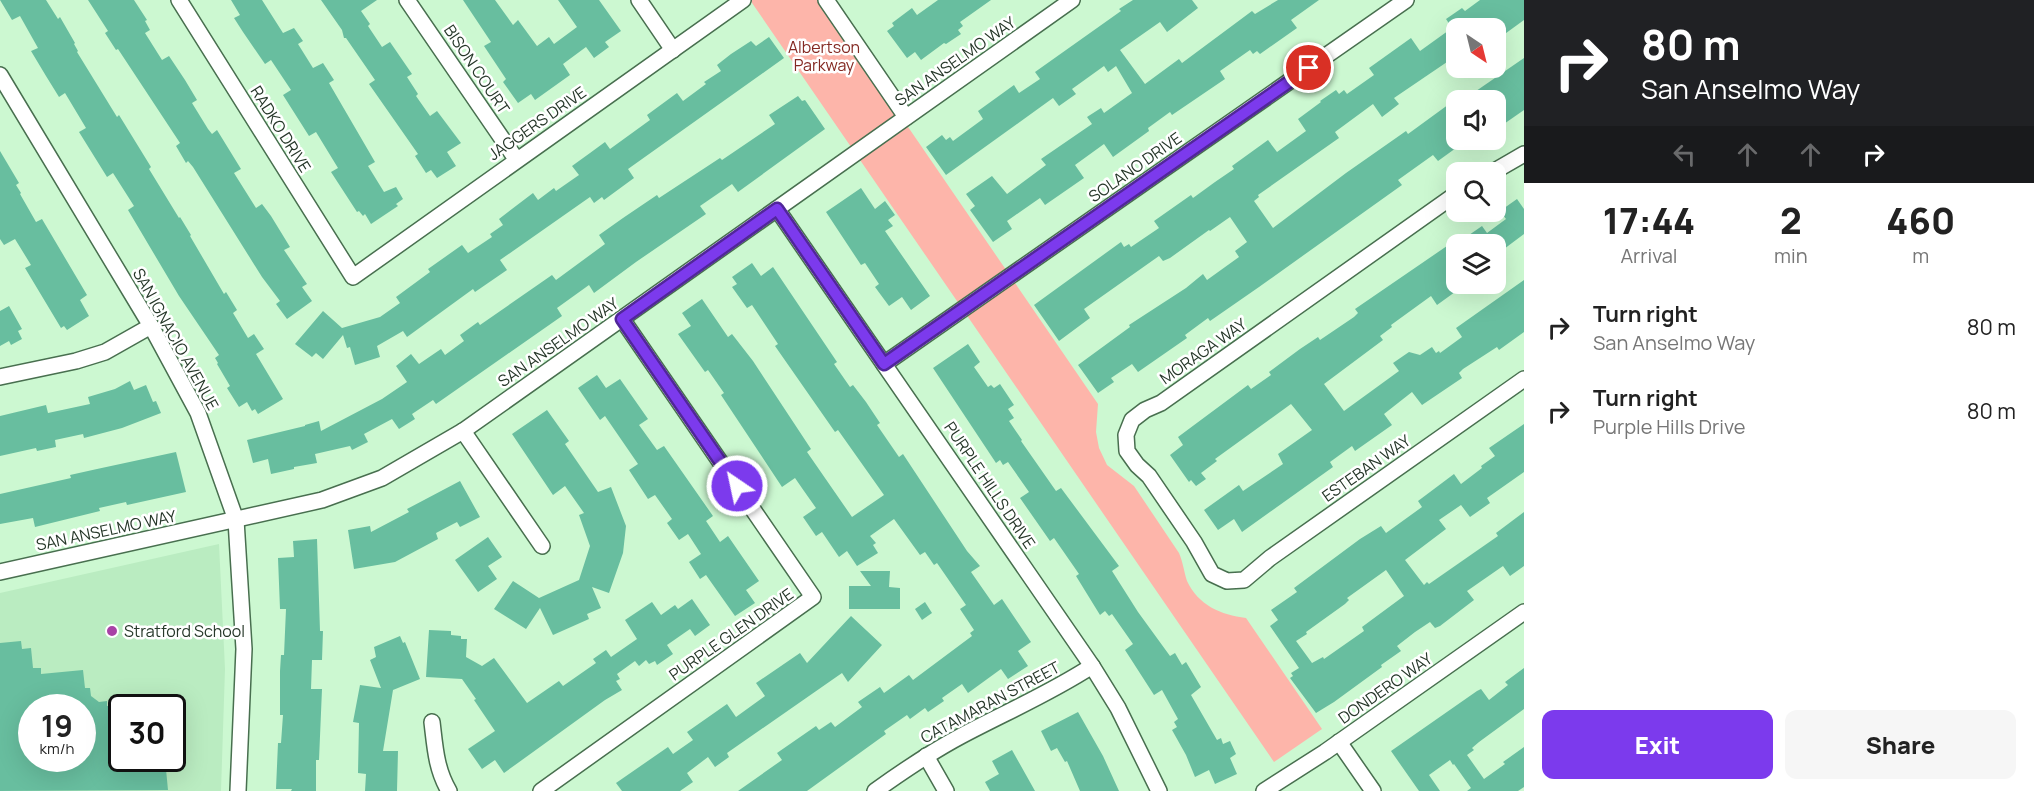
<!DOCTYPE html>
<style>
body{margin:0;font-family:Manrope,sans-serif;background:#f6f6f6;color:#222;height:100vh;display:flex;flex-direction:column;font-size:22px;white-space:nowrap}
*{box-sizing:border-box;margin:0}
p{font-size:20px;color:#767676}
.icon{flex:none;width:33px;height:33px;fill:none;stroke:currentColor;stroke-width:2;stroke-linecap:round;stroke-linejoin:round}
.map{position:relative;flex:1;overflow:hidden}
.details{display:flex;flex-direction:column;background:#fff;width:510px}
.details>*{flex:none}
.guide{background:#202124;color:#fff;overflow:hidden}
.needle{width:39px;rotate:145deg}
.controls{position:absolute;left:1446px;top:18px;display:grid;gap:12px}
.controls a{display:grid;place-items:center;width:60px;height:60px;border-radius:12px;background:#fff;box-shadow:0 6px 24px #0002;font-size:30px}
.speed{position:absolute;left:18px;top:694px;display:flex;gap:12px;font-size:30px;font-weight:700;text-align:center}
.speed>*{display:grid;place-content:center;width:78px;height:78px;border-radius:50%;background:#fff;box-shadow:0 6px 24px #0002;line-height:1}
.speed small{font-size:15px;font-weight:400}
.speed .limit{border:3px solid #111;border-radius:9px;background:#fff;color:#111}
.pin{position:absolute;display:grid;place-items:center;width:51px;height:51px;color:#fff;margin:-26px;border:3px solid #fff;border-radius:50%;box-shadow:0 2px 6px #0007}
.me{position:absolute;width:66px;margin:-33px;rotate:326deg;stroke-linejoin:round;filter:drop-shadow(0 0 4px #0008)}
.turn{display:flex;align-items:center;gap:21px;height:126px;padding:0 18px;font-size:27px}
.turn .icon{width:78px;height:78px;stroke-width:2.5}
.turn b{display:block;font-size:42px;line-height:51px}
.lanes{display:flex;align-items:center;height:57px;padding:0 18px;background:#0003;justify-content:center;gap:30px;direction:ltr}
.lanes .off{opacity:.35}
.eta{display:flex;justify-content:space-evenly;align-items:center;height:102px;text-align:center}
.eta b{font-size:36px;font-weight:800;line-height:42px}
.button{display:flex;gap:12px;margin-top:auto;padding:12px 18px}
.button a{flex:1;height:69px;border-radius:12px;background:#7c3aed;color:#fff;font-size:24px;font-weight:800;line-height:69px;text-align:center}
.button a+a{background:#f6f6f6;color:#222}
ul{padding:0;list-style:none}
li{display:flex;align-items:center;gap:18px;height:84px;padding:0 18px}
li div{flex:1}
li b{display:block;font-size:22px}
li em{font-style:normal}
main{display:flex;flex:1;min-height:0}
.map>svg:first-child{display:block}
</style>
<main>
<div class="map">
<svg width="1524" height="791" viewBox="0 0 1524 791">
<rect width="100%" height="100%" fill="#ccf8d1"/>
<path fill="#baecc1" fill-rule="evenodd" d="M219,544L225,669L221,791H0V593ZM32,708H82V759H32ZM122,708H172V759H122Z"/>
<path fill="#fdb5aa" d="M750,0H821L1098,404L1096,432L1099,448L1107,465L1134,486L1179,553C1183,562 1184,572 1187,581C1198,605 1221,615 1246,618L1322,729L1274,762Z"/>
<g fill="#68be9f" fill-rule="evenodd">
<path d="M0,0H46L58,19L60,17L75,43L74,44L78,51L77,52L117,117L119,115L151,167L149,169L179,218L180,217L191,235L190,236L224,294L226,292L237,310L233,313L248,338L254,334L264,349L256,354L283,399L258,414L255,409L252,411L247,402L239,407L227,388L230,386L217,364L218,363L215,358L219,355L179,296L128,210L134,206L113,173L107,177L79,132L86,128L65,93L59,97L46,76L31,51L38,48L20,16L12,20Z"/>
<path d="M88,0H134L147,20L145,21L150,30L145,33L162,60L169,56L185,80L197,100L192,103L208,129L212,134L217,130L241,169L234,173L256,208L262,204L271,216L290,247L284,250L307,284L302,287L312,301L287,319L276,304L280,301L262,277L193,167L188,161L186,163L176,146L180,143L118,49L116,50L105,33L108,31Z"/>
<path d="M231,0H262L283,33L294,28L303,41L298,44L313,68L323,63L334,80L329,83L375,162L368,166L384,192L396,187L403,199L396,204L398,206L371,224L365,214L363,216L359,211L357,212L331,172L338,168L316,132L309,136L283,95L291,90L271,60L265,64L243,32L234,18L240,15Z"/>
<path d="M321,0H377L361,11L370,24L368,26L382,47L390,42L412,74L407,77L418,94L416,96L430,116L437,111L461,143L447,152L456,166L437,178L431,170L426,173L415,156L418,154L369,84L375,80L346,38H344L342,30Z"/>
<path d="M463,0H495L513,25L518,20L537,46L549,37L554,44L577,27L558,0H599L621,31L605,42L609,47L594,58L586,47L563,64L570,75L535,100L531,94L518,103L503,82L506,79L484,46L491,42Z"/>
<path d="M938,0H991L960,22L963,26L958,30L961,34L946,44L944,43L921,60L915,52L907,58L887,31L894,26L892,23L912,8L917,15Z"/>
<path d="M1133,0H1192L1198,8L1167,32L1160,22L1120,50L1145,84L1179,59L1182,63L1252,11L1255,14L1278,0H1319L1291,20L1297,28L1260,54L1257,51L1253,54L1250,50L1220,71L1225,79L1172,115L1170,112L1148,128L1149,131L1113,157L1104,144L1075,165L1084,178L1045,205L1040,198L1007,221L1012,229L993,242L970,210L975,206L966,194L992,176L1007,194L1046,165L1041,159L1092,124L1087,117L1101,108L1104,113L1132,93L1116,66L1108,72L1104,66L1072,89L1076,94L1059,106L1053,98L946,175L926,147L942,135L946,140L950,137L953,141L983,119L978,111L1014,85L1019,93L1040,79L1035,72L1121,11L1119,9Z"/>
<path d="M1480,0H1524V20L1502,36L1497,28H1456V52L1448,58L1447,62L1394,98L1399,104L1382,117L1373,104L1335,132L1339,138L1258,195L1259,197L1254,201L1273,228L1346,173L1406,131L1408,134L1456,99V148L1438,161L1433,155L1398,180L1402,185L1259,287L1210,321L1208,318L1185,335L1187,338L1138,372L1132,364L1111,378L1114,382L1098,393L1078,365L1130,327L1129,325L1186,288L1203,274L1207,280L1239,257L1235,251L1247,242L1230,217L1210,231L1209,230L1170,258L1163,261L1159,256L1084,309L1090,318L1059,341L1034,305L1121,242L1124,247L1129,244L1131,247L1159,228L1154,221L1191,195L1193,198L1215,182L1234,169L1232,166L1268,140L1277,152L1306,131L1298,119L1321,102L1320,101L1336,90L1339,94L1344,90L1347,94L1374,75L1369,68L1411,38L1420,51L1452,28L1446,19L1462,8L1465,11Z"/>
<path d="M769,37L784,58L628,169L634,178L604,200L602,197L594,203L590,197L500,260L507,270L475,292L473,289L407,337L403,331L377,346L380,357L355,365L350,347L347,348L343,335L323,359L316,353L312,357L295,344L323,311L342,328L380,317L400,303L396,297L430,272L428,269L462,245L468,253L492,237L490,234L503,225L499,219L533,193L538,200L554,188L556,191L579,175L572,166L590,153L605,142L610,149L650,120L647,115L677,93L683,101L706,84L704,82L721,71L717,65L731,54L751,41L756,46Z"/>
<path d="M1524,58V110L1501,126L1496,118V100H1463Z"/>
<path d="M798,96L802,101L805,100L825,129L738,192L732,184L700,206L706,214L636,262L594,293L589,285L557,308L562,316L436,404L433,400L412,414L415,419L399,429L392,419L364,434L368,442L352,450L350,446L315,454L317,463L294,467V469L271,474L268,459L253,463L247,440L305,426V425L319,421L321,431L382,399L407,382L396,366L411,354L419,364L441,349L445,355L464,341L460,335L478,322L480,325L552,275L556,280L605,244L599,235L623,218L657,195L659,198L720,158L722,160L775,124L769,115Z"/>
<path d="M0,151L19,183L16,185L21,193L20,194L36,222L42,219L87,295L80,300L89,316L67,330L64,326L61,328L25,268L31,265L15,239L4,245L0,239Z"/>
<path d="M861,188L875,209L885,201L895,215L888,220L893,226L885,231L930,296L911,310L902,297L889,306L875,287L879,284L865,263L861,265L826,212Z"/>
<path d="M1517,199L1524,209V234L1496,255V244H1456V290L1455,292L1437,305L1431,296L1391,325L1392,327L1380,336L1383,340L1324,384L1344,411L1399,371L1393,363L1409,352L1420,355L1432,347L1436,353L1439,351L1440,353L1462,337L1456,328L1524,280V332L1499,350L1497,347L1463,369L1459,373L1462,378L1422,405L1412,392L1384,414L1392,425L1355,451L1352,446L1330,462L1333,467L1242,532L1234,519L1218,530L1204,510L1239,485L1243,491L1283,464L1278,454L1312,430L1291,404L1215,459L1217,461L1201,473L1206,479L1196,486L1191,480L1189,482L1170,455L1183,445L1178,437L1248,385L1251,389L1271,375L1269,372L1300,349L1318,337L1320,340L1354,317L1358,313L1355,309L1444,248L1456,240V244L1482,226L1487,233L1506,219L1500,211Z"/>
<path d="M752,263L761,276L773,267L837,362L834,364L850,387L853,385L866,402L880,423L877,425L899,457L903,454L967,551L980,566L971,572L994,605L1002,599L1031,642L1018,651L1028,666L1008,679L1001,669L968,693L962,684L942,698L944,701L928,712L925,708L910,719L907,715L884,731L886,734L807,791H738L782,760L777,753L816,726L819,730L831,722L835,727L862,707L858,702L880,687L884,693L909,675L913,680L972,636L970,633L974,630L960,609L966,605L937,563L934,565L925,552L920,555L894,519L870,536L876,543L873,545L878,553L857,566L847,551L839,557L822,532L816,536L803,517L816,508L804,491L795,478L782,487L721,395L724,393L708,370L705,372L678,334L691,326L682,313L702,299L728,337L732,334L753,361L811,449L807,452L852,517L884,495L838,430L835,432L775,346L778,344L752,305L747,308L732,287L737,284L732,277Z"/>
<path d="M9,306L22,329L18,331L22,339L11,345L9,341L0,346V311Z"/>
<path d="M968,344L980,362L974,367L988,387L991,385L994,388L1000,384L1014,405L1008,409L1014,418L1009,421L1022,440L1021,441L1056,491L1061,488L1119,566L1112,571L1138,612L1170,656L1175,653L1182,665L1186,662L1201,687L1191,695L1217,740L1221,738L1223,744L1230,741L1236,754L1230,758L1237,774L1215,784L1209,770L1195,777L1186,755L1172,730L1177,727L1174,722L1178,719L1162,690L1154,695L1125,650L1133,644L1112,614L1109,616L1105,611L1100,615L1076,576L1079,574L1054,538L1050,541L1020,498L1029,492L1008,462L1003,465L1000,460L996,463L933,368Z"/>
<path d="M597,375L606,388L620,379L648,419L639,425L657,450L664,446L713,516L706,521L720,542L728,536L759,581L746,590L755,603L735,616L706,575L700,579L689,562L701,554L688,534L679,540L667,523L672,519L655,495L648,499L629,470L638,464L605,416L600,420L578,388Z"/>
<path d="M130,381L134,390L146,385L153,402L156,401L161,413L122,428L84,438L83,434L55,440L56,447L37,451L36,448L0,456V416L46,405L48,413L90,404L88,397L115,389Z"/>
<path d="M547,410L569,441L565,444L598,492L611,487L626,526L623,553L609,593L592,587L601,608L587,614L589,619L553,635L540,608L526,629L494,609L513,581L539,598L579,580L590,546L579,515L584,513L565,486L553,495L512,434Z"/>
<path d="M1524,424V472L1487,498L1490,503L1470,517L1461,505L1439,520L1446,529L1405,560L1424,585L1427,582L1429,584L1498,536L1496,533L1524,512V566L1510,576L1503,566L1467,591L1474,600L1440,626L1435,628L1430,622L1415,632L1397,646L1401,651L1381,665L1382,667L1334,702L1316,713L1290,678L1293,676L1291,673L1299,668L1270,626L1278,620L1271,610L1297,592L1294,588L1360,539L1381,526L1386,533L1422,507L1418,501L1454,474L1461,484L1482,468L1481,466L1495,456L1489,448ZM1386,570L1404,596L1362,627L1364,631L1324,659L1323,657L1312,663L1296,641L1307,634L1306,632L1345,604L1349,600L1347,598Z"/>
<path d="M176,452L186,492L127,505L126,502L99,508L100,511L35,527L33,518L0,524V494L71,478L70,475L97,469Z"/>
<path d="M460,481L480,517L460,527L457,522L436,533L438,539L395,562L354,569L348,530L370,526L371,532L409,512L407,509Z"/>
<path d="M488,537L502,557L488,566L497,579L478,592L455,560Z"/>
<path d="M317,539L320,631H323L322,660H312L311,689H322L319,760H316V791H291L292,789H276L278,743H281L283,715H280V671L281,655H284L286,609H280L278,558L294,557L293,541Z"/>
<path d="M860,571H890L889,587L900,588V609H849V586H871Z"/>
<path d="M692,599L710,625L695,636L690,629L667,645L673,654L657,665L655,661L649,664L646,660L639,666L635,661L617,674L620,679L616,681L622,690L605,700L504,773L495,760L482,769L468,749L495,731L474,700L476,699L462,679L426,677L429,630L451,631V635L461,636V639H467L466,657L482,666L494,658L527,703L559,681L563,686L596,663L593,659L606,650L611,657L637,639L625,620L652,602L661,615L675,605L678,609Z"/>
<path d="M925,602L932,613L922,620L915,609Z"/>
<path d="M851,616L882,645L848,682L842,673L727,753L729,757L715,767L708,757L687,773L693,782L680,791H622L616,783L668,747L673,754L693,740L687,732L727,704L736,717L765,696L756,683L800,653L807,663Z"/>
<path d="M400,636L403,643L405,642L420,679L393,690L383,751H398L397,791H365L366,774L358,773L359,723L353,722L360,685L381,688L370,660L376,657L374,647Z"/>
<path d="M21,641L22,649L31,648L33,668H41V674L83,670L85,688H90L91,696L99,702L107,701V706L122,705V759H165L168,790L0,791V643ZM32,708H82V759H32Z"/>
<path d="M1524,668V709L1479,742L1472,748L1474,750L1467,755L1484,779L1505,764L1503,762L1524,747V787L1518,791H1467L1471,788L1454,764L1453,765L1450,760L1429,775L1440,791H1419L1391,751L1477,691L1481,689L1489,700L1508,685L1505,682Z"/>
<path d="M1078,712L1103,756L1119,791H1080L1067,761L1065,762L1057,748L1051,751L1041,731Z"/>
<path d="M1012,750L1035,791H990L985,782L999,774L992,761Z"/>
</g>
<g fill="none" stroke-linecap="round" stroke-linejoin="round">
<g stroke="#486f4f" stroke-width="18">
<g id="minor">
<path d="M179,0L353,277L743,0"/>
<path d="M407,0L516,159"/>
<path d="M639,0L673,50"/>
<path d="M826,0L906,117"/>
<path d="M0,75L151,326L198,413L236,520L244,649L238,791"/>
<path d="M1493,172L1524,154"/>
<path d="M1456,194L1161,403L1145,410L1132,420L1126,435L1127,451L1137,465L1149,476L1194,542L1212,574L1227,581L1244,580L1270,558L1524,379"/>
<path d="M777,209L1092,666L1118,708L1159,791"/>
<path d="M884,364L1406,0"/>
<path d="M0,377L76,361L105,352L151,326"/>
<path d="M463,431L542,546"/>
<path d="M0,572L322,500L382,478L463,431L1072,0"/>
<path d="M432,722C435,747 436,769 449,791"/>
<path d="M1339,742L1373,791"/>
<path d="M926,756L946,791"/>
<path d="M541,791L813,597L622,319"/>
<path d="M875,791C903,771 931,752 961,736C1006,712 1049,694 1092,666"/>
<path d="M1264,791L1325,752L1524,612"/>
</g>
</g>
<use href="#minor" stroke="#fff" stroke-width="15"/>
</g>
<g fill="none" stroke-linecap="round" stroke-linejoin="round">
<g stroke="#51269a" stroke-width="15">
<path id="route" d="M737,486L622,319L777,209L884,364L1309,68"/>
</g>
<use href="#route" stroke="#7c3aed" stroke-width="10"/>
</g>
<circle fill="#a842a6" stroke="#fff" stroke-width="2" cx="112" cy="631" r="6"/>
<g text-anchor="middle" stroke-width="5" stroke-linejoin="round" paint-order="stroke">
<g font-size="16" fill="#842922" stroke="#fff">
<text x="824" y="53">Albertson<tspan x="824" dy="18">Parkway</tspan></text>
</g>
<g font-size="16" fill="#263729" stroke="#fff">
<text transform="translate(955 61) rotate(-35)" y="6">SAN ANSELMO WAY</text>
<text transform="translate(477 69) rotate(56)" y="6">BISON COURT</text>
<text transform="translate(537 123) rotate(-35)" y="6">JAGGERS DRIVE</text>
<text transform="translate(281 129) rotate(58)" y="6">RADKO DRIVE</text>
<text transform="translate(1135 167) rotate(-35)" y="6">SOLANO DRIVE</text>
<text transform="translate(176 339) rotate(61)" y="6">SAN IGNACIO AVENUE</text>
<text transform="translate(558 342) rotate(-35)" y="6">SAN ANSELMO WAY</text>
<text transform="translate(1203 351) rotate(-35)" y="6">MORAGA WAY</text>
<text transform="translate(1366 468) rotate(-35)" y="6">ESTEBAN WAY</text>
<text transform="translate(990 485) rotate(56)" y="6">PURPLE HILLS DRIVE</text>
<text transform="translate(106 530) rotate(-12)" y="6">SAN ANSELMO WAY</text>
<text transform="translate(731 634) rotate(-35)" y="6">PURPLE GLEN DRIVE</text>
<text transform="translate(1385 688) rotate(-35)" y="6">DONDERO WAY</text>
<text transform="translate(990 702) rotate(-28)" y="6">CATAMARAN STREET</text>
</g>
<g font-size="16" fill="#263729" stroke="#fff" text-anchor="start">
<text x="124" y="637">Stratford School</text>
</g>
</g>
</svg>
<div class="controls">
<a><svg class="needle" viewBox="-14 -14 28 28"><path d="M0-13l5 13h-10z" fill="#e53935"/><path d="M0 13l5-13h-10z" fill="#767676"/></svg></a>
<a><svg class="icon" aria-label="sound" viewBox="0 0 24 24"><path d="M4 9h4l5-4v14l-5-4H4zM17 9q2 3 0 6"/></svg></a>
<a><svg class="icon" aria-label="search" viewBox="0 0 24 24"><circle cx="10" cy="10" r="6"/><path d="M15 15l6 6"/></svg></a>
<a><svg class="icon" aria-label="layers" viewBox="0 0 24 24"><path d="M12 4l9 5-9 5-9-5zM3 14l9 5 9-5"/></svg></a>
</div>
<div class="speed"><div>19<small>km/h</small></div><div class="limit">30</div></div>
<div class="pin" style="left:1309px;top:68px;background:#d93025"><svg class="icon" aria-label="arrive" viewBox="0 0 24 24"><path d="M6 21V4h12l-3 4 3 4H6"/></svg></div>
<svg class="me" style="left:737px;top:486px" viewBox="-20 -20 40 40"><circle r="17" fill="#7c3aed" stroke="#fff" stroke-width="3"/><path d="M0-11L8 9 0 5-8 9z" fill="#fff"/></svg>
</div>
<section class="details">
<div class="guide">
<div class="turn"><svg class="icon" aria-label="right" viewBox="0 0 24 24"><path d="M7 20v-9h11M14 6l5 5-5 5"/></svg><div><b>80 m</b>San Anselmo Way</div></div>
<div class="lanes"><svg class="icon off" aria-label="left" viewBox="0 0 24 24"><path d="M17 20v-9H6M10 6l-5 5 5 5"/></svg><svg class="icon off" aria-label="ahead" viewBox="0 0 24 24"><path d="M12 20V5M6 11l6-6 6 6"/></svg><svg class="icon off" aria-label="ahead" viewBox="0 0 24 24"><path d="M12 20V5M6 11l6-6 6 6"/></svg><svg class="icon" aria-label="right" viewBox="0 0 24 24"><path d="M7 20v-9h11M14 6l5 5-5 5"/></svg></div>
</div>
<div class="eta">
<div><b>17:44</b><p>Arrival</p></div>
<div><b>2</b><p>min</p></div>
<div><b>460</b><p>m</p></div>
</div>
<ul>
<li><svg class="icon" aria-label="right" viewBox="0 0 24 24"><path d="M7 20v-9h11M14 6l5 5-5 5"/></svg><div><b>Turn right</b><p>San Anselmo Way</p></div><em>80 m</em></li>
<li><svg class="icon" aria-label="right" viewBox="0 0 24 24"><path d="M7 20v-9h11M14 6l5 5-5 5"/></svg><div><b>Turn right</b><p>Purple Hills Drive</p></div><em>80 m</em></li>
</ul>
<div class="button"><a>Exit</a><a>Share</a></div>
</section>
</main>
